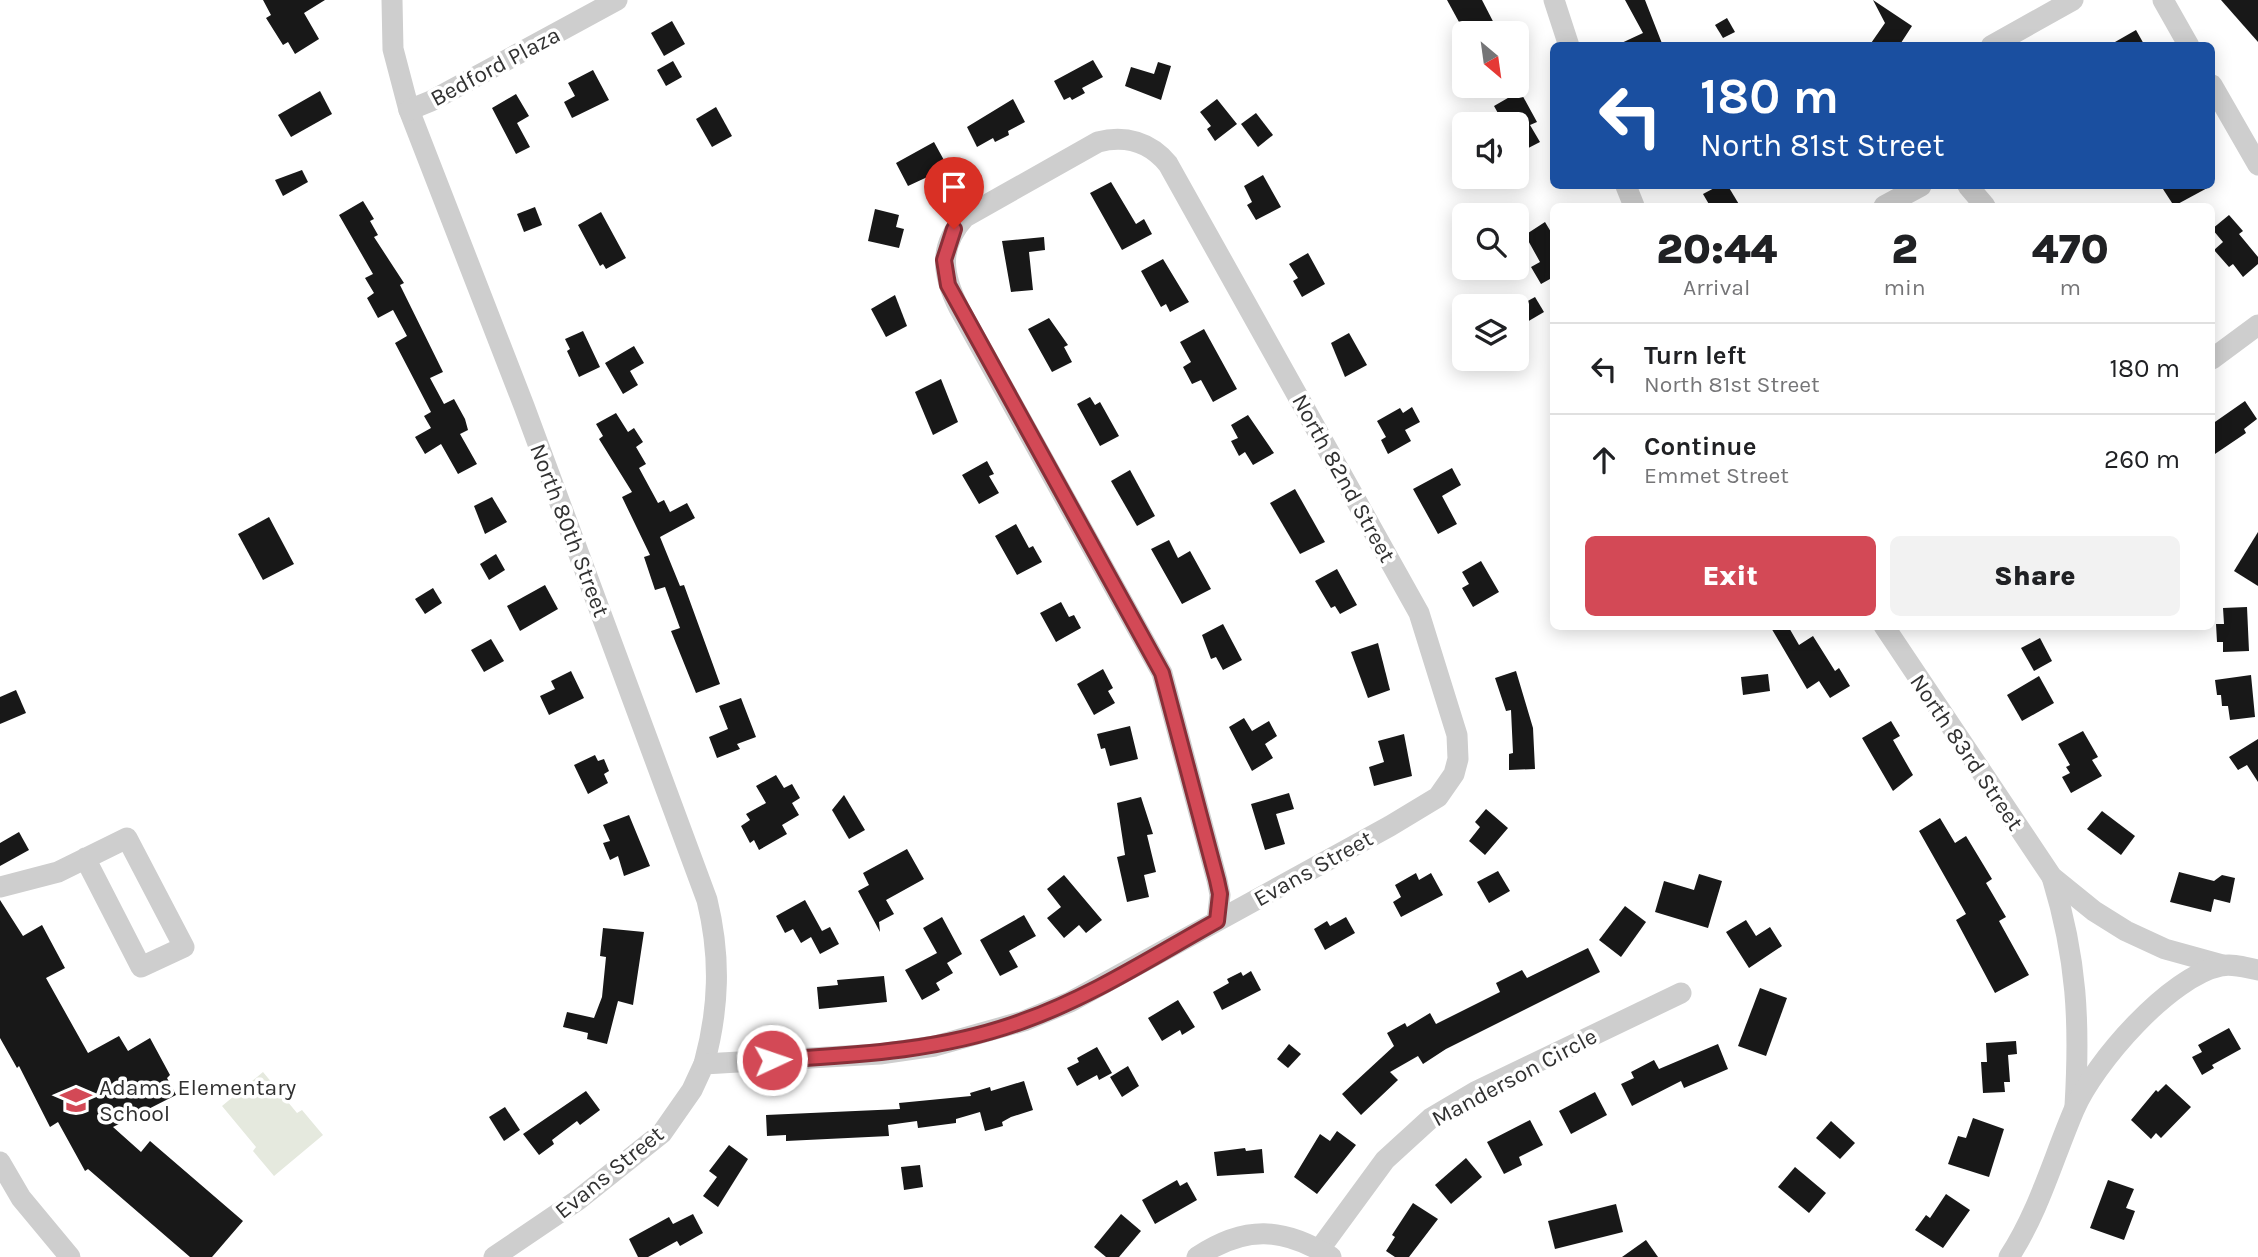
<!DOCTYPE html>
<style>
body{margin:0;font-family:Karla,sans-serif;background:#f2f2f2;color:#202124;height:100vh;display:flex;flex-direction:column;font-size:26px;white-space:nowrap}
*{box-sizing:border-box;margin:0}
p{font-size:23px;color:#757577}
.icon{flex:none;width:38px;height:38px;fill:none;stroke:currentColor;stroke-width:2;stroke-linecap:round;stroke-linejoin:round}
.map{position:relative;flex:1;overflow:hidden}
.details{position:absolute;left:1550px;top:203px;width:665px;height:427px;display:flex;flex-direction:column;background:#fff;border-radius:10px;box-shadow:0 4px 18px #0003}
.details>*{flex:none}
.banner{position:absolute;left:1550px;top:42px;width:665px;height:147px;border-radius:10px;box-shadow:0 4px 18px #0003;background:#1a4fa0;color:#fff;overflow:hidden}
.needle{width:46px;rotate:151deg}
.tools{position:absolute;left:1452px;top:21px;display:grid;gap:14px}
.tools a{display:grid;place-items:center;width:77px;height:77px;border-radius:10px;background:#fff;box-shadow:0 4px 18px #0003;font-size:35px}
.pin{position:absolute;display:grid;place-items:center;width:60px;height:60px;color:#fff;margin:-72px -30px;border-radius:50% 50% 50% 0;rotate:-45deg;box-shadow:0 0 7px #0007}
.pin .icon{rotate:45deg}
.me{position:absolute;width:77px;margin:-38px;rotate:87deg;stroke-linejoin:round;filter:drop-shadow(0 0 5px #0008)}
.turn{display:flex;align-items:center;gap:24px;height:147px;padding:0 35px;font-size:32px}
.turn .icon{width:91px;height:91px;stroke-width:2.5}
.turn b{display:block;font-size:49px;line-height:60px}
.eta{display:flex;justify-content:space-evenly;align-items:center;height:119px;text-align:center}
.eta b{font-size:42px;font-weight:800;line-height:49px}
.button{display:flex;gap:14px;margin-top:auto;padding:14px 35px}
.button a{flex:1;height:80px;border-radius:10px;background:#d34956;color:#fff;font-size:28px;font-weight:800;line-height:80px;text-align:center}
.button a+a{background:#f2f2f2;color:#202124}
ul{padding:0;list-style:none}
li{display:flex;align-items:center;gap:21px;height:91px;padding:0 35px;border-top:2px solid #e0e0e0}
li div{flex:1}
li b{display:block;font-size:26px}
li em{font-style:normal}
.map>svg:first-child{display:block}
</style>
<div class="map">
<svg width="2258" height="1257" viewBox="0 0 2258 1257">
<rect width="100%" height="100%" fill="#fff"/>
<path fill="#e5e9de" d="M263,1072L297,1113L302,1110L323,1135L274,1176L253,1151L256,1147L222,1106Z"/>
<g fill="#181818">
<path d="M263,0H325L304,13L319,39L295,54L288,42L283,45L266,18L271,15Z"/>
<path d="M1447,0H1482L1499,33H1465Z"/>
<path d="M1625,0H1645L1663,46H1615L1643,33Z"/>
<path d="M1873,0L1912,26L1899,46H1869L1885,23Z"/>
<path d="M2221,0H2258V42Z"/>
<path d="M1727,18L1735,32L1723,38L1715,25Z"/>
<path d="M672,21L685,44L664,56L651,33Z"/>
<path d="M2136,30L2145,46H2108Z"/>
<path d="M1093,60L1103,77L1082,88L1085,93L1072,100L1070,97L1064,100L1054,81Z"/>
<path d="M673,61L682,77L666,86L657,70Z"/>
<path d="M1158,62L1171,66L1161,100L1125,86L1131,67L1154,74Z"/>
<path d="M593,70L609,100L572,118L564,102L575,96L568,83Z"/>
<path d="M320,91L332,114L291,137L278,115Z"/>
<path d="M1520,91L1537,122L1530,125L1540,142L1517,154V124H1504L1494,106Z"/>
<path d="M516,94L529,116L517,123L530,147L516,154L492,108Z"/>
<path d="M1013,99L1025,122L1008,131L1009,135L995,142L993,138L977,147L967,127Z"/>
<path d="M1217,99L1237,124L1215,141L1207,129L1211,126L1200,112Z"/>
<path d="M716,107L732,136L712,147L696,119Z"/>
<path d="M1256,113L1273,135L1258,147L1241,124Z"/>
<path d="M934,142L945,162L934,168L936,173L908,186L896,163Z"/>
<path d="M302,170L308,182L283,196L275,180Z"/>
<path d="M1263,175L1281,207L1256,220L1247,205L1252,202L1244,186Z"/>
<path d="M1111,182L1136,224L1144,219L1152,234L1122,250L1090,193Z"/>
<path d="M1718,186H1728L1740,206H1710L1703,194Z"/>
<path d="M2161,186H2211L2174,206Z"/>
<path d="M363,201L374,219L370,221L378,235L374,237L404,283L400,285L443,372L430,378L444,404L454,399L465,419L468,430L460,434L477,464L458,474L441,444L425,454L415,437L431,428L424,416L431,412L395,343L407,336L393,310L378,318L367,298L374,293L365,278L373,274L339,215Z"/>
<path d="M535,207L542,225L524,232L517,214Z"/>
<path d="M875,209L899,215L896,227L904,229L899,248L868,241Z"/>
<path d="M601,212L626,258L606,269L603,264L600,266L578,225Z"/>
<path d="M2229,215L2243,231L2239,234L2258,257V264L2243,277L2233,264L2229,267L2214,250L2223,242L2212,229Z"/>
<path d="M1545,222L1554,237V285L1550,279L1541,284L1531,267L1540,262L1525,235Z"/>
<path d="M1044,237L1045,250L1029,252L1033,290L1011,292L1002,241Z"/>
<path d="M1308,253L1325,284L1302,297L1293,281L1298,278L1289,264Z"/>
<path d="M1163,259L1189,302L1170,312L1166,304L1161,307L1141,271Z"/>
<path d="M895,295L907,326L886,337L871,309Z"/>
<path d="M1535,297L1544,312L1517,328V307Z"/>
<path d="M1049,318L1068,345L1064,347L1072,362L1052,372L1028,329Z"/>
<path d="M1204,329L1237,389L1213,402L1201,380L1192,384L1183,367L1191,362L1180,342Z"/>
<path d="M583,331L600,367L579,377L567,351L570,349L565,339Z"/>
<path d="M1349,333L1367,365L1345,377L1331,343Z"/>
<path d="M634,346L644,363L630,371L638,385L623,394L605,363Z"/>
<path d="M941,379L958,422L933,435L915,392Z"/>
<path d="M1090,397L1095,405L1100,402L1119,436L1100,446L1077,404Z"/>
<path d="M2245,401L2257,419L2244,429L2246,433L2212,456V424Z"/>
<path d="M1412,407L1420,422L1405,430L1411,441L1388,454L1381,440L1386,437L1377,421L1400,408L1403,413Z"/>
<path d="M616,413L628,432L634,428L643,442L636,447L646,464L639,468L658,503L664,500L670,512L687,503L695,518L660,537L680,586L684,585L720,684L696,693L671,631L680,628L665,587L655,590L644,557L650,555L622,497L632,492L599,439L603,436L596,424Z"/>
<path d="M1248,415L1274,453L1253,465L1245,452L1239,456L1231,441L1238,438L1231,425Z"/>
<path d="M987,461L994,474L989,476L999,493L979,504L962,475Z"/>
<path d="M1452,468L1461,485L1442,496L1457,524L1438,534L1413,489Z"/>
<path d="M1130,470L1155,516L1137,526L1111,481Z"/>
<path d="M1295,489L1325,542L1300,554L1270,503Z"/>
<path d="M492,497L507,522L485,534L474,506Z"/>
<path d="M269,517L294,564L263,580L238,534Z"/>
<path d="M1016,524L1029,548L1033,546L1042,562L1017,575L995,536Z"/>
<path d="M2258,532V586L2234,571Z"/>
<path d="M1169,540L1178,558L1190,551L1211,589L1182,604L1151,549Z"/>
<path d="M496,554L505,570L489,580L480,564Z"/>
<path d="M1481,561L1499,592L1473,607L1462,588L1469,584L1462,572Z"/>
<path d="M1337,569L1357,605L1340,614L1335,606L1331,608L1315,581Z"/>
<path d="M545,585L558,609L520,631L507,606Z"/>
<path d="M433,588L442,603L425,614L415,599Z"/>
<path d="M1061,602L1069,617L1074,615L1081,628L1056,642L1040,613Z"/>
<path d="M2247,607L2249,651L2223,652V642H2217L2216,624H2224L2223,608Z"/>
<path d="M1223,624L1242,660L1223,670L1216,657L1211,659L1202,635Z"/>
<path d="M1770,626H1788L1799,645L1813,636L1835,671L1839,668L1850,686L1830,698L1819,681L1807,689Z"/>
<path d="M2040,638L2052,661L2034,671L2021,648Z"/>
<path d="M491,639L504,661L484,672L471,650Z"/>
<path d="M1378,643L1390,690L1368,698L1351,652Z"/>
<path d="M1103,669L1113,688L1108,691L1115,703L1094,715L1077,684Z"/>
<path d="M571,671L584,698L549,715L540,696L555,689L551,681Z"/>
<path d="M1516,671L1533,728L1535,769L1509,770V754L1513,753L1511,710L1506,711L1495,678Z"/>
<path d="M1768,674L1770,691L1743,695L1741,677Z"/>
<path d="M2251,675L2255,717L2230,720L2228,706H2222L2221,695H2217L2215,680Z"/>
<path d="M2039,676L2054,703L2022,721L2007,695Z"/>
<path d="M16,690L26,713L0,724V697Z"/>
<path d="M741,698L756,737L737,744L740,749L717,758L709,737L728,729L719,706Z"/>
<path d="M1244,718L1252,731L1269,721L1277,736L1265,744L1273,758L1252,771L1229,727Z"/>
<path d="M1891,721L1900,736L1893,740L1913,775L1893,791L1862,738Z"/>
<path d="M1130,726L1138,759L1110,766L1105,748L1101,749L1097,734Z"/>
<path d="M2083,731L2098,757L2092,760L2102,776L2071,793L2062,777L2070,773L2066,767L2070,765L2058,744Z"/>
<path d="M1404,734L1412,776L1374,786L1369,767L1384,762L1378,741Z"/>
<path d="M2258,739V782L2247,765L2238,770L2229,757Z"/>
<path d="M595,755L598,761L604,759L609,771L604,774L608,783L588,794L574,765Z"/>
<path d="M776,775L784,788L792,784L800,798L792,803L799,815L782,825L787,834L759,850L754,840L750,843L741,826L750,820L746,814L766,803L756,786Z"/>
<path d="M1289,793L1294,809L1276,814L1285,844L1265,850L1251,804Z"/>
<path d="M844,795L865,830L849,839L832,810Z"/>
<path d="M1141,797L1153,834L1147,835L1156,872L1144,875L1149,897L1127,902L1117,857L1125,855L1117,803Z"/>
<path d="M1486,809L1508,828L1485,855L1469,841L1480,827L1475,822Z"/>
<path d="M2102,811L2135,836L2121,855L2087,829Z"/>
<path d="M629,815L650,866L624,876L618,856L610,860L603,843L610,841L603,825Z"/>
<path d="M1940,818L1955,843L1966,836L1992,879L1986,883L2006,917L1999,921L2029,975L1995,993L1956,920L1966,914L1919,831Z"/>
<path d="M19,832L29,850L0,866V843Z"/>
<path d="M907,849L924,879L886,900L894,914L879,922L880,932L858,891L869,885L863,873Z"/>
<path d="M1498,871L1510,891L1489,903L1477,882Z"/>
<path d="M2179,872L2214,881L2222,875L2235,878L2230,903L2214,899L2211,912L2170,902Z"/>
<path d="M1416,873L1419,880L1431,873L1443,895L1401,917L1393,902L1401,897L1395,885Z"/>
<path d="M1699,874L1722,881L1708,928L1655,912L1664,881L1694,890Z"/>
<path d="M1064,875L1102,920L1086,933L1079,925L1064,938L1047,918L1061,907L1047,889Z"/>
<path d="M0,900L23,936L42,925L65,968L46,978L88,1053L119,1036L128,1051L150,1038L170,1075L167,1078L176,1095L113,1127L141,1152L150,1141L243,1221L212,1257H190L88,1169L85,1171L58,1122L50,1127L19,1066L17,1068L0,1038Z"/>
<path d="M805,900L822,931L830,927L839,944L820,954L811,937L801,943L793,929L785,933L776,916Z"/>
<path d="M1625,906L1646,922L1621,957L1599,940Z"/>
<path d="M1024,915L1036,936L1009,951L1018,967L1000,976L980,940Z"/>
<path d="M942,917L962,954L947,963L953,973L936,983L940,990L922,1000L905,970L937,953L923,928Z"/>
<path d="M1346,917L1355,933L1325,950L1314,929L1327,921L1330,926Z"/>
<path d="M1746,920L1756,936L1770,927L1782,946L1749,968L1726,932Z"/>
<path d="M603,928L644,932L633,1005L618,1001L607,1044L587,1039L588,1033L563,1027L567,1012L594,1018L602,997L606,957L600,956Z"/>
<path d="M1588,948L1600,972L1446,1049L1423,1064L1418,1056L1390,1072L1398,1080L1361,1115L1342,1094L1394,1046L1387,1033L1405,1023L1407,1027L1430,1013L1436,1024L1500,992L1496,983L1522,970L1527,978Z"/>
<path d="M1251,971L1261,990L1222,1010L1213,992L1229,983L1227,979L1241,972L1243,976Z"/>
<path d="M884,976L887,1002L819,1009L817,987L838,985L837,980Z"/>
<path d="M1760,988L1787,998L1766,1056L1738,1046Z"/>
<path d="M1178,1000L1195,1027L1182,1035L1180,1030L1162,1041L1148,1018Z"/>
<path d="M2229,1028L2241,1049L2212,1065L2214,1068L2202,1075L2192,1057L2202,1052L2198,1045Z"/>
<path d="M2016,1041L2017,1054L2008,1055L2010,1082H2004L2005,1092L1983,1093L1981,1062H1987L1986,1043Z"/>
<path d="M1289,1044L1301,1054L1288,1068L1277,1059Z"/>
<path d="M1718,1044L1728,1069L1684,1088L1681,1081L1632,1106L1621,1084L1634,1078L1631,1072L1654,1060L1659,1069Z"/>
<path d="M1097,1047L1112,1073L1099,1080L1097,1075L1077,1086L1067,1068L1079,1062L1077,1058Z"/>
<path d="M1128,1066L1139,1086L1122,1097L1110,1077Z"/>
<path d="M1024,1081L1033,1110L1011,1117L1002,1122L1003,1126L985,1131L980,1112L956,1119V1123L918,1128L917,1121L888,1125L889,1136L786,1141V1135L767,1136L766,1115L900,1109L899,1103L971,1096L970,1093L990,1087L991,1091Z"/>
<path d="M2166,1084L2191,1107L2161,1138L2156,1133L2151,1139L2131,1120L2156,1090L2158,1092Z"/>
<path d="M586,1091L600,1110L580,1125L577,1121L552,1140L554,1144L539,1155L523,1134Z"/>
<path d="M1595,1092L1607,1115L1571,1134L1559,1111Z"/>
<path d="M505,1107L520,1130L504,1141L489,1117Z"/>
<path d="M1973,1118L2004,1129L1989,1177L1948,1164L1958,1136L1966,1138Z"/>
<path d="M1530,1120L1543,1145L1519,1157L1522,1165L1504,1174L1487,1142Z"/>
<path d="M1831,1121L1855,1143L1840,1159L1816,1138Z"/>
<path d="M1337,1131L1356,1145L1317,1194L1294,1177L1320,1134L1330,1141Z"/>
<path d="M729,1145L748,1159L718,1207L703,1196L717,1177L709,1171Z"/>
<path d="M1245,1148L1246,1151L1262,1149L1264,1173L1217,1176L1214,1152Z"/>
<path d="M1466,1158L1482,1177L1451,1204L1435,1185Z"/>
<path d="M920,1165L923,1187L904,1190L901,1167Z"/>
<path d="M1795,1167L1826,1193L1809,1213L1778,1187Z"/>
<path d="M1177,1180L1180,1186L1187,1182L1197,1200L1155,1224L1142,1200Z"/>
<path d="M2108,1180L2134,1189L2126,1208L2135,1211L2124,1240L2090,1228Z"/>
<path d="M1946,1194L1970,1210L1943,1248L1915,1230L1926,1215L1930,1218Z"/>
<path d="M1413,1203L1438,1219L1409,1257H1395L1386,1251L1395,1237L1392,1235Z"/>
<path d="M1616,1204L1623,1232L1555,1249L1548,1221Z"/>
<path d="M693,1214L703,1233L680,1246L677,1241L648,1257H638L629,1239L669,1217L673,1224Z"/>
<path d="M1121,1214L1141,1231L1119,1257H1106L1094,1247Z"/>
<path d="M1646,1240L1658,1257H1622Z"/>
</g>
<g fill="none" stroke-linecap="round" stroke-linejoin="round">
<g stroke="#cecece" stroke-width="21">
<path d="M392,0L393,49L409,110L524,406L707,900C721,957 719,1009 704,1064"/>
<path d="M1554,0L1569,46"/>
<path d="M2163,0L2189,46"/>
<path d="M1991,46L2073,0"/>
<path d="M2212,85L2258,165"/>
<path d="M409,110L431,101L617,0"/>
<path d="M1626,186L1634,206"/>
<path d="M1968,186L1985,206"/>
<path d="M1884,206L1921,186"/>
<path d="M2212,359L2258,325"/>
<path d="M1884,626L2052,877L2094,911L2126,931L2165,949L2223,965"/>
<path d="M2052,877C2077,959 2080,1022 2075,1106"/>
<path d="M0,887L58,872L127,838L184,947L141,967L85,858"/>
<path d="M0,1162L21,1198L70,1257"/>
<path d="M1319,1250L1385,1160L1431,1118L1475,1092L1681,993"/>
<path d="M494,1257L578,1200L662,1133L692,1090L704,1064L880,1054L935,1046L1024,1021L1070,1002L1390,826L1438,797L1454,774L1458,759L1457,735L1419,613L1168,164C1150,142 1125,135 1098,142L965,217C938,247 942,274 959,308L1162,673L1217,880L1220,895L1217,921"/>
<path d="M1197,1257C1245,1225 1283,1227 1331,1257"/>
<path d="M2009,1257C2039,1211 2053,1159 2074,1110C2094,1063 2170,976 2221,966C2232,963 2247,968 2258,970"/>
</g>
</g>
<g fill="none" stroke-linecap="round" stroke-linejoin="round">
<g stroke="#892f38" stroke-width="18">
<path id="route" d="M772,1060C857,1055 942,1051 1023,1021C1091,997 1154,956 1217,921L1220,894L1217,880L1162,673L948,285L944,260L954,229"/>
</g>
<use href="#route" stroke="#d34956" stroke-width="12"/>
</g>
<defs>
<g id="school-bare" transform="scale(2.415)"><path d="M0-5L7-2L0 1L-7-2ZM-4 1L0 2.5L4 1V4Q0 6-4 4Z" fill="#d34956" stroke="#fff" stroke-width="2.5" paint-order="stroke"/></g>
</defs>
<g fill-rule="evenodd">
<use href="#school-bare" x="76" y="1100"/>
</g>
<g text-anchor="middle" stroke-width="7" stroke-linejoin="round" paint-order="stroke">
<g font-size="23" fill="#313131" stroke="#fff">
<text transform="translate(495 66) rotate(-28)" y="8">Bedford Plaza</text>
<text transform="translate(1344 478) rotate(61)" y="8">North 82nd Street</text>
<text transform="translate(570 530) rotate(69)" y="8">North 80th Street</text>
<text transform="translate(1967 752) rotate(56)" y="8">North 83rd Street</text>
<text transform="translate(1313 868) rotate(-29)" y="8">Evans Street</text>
<text transform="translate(1514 1077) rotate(-28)" y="8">Manderson Circle</text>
<text transform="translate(609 1172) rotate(-39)" y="8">Evans Street</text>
</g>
<g font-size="23" fill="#313131" stroke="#fff" text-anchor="start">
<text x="99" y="1095">Adams Elementary<tspan x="99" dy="26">School</tspan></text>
</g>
</g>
</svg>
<div class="tools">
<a><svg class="needle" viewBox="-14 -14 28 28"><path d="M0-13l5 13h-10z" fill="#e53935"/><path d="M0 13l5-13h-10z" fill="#757577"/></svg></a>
<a><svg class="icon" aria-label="sound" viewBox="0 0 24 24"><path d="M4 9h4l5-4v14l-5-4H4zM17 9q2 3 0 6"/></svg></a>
<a><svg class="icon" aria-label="search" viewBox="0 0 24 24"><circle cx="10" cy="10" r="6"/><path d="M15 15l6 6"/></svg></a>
<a><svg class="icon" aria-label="layers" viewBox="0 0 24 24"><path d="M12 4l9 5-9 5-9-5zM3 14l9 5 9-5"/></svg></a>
</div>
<div class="pin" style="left:954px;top:229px;background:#d93025"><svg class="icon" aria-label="arrive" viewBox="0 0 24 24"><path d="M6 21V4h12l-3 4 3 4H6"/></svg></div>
<svg class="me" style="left:772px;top:1060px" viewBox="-20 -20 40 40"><circle r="17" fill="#d34956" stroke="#fff" stroke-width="3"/><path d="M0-11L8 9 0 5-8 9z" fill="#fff"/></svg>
<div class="banner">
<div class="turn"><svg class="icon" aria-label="left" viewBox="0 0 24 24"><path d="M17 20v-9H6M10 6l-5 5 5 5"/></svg><div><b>180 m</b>North 81st Street</div></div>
</div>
<section class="details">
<div class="eta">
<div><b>20:44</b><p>Arrival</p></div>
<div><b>2</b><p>min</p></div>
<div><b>470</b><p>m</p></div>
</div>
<ul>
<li><svg class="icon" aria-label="left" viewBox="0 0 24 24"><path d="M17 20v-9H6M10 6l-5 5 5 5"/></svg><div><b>Turn left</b><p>North 81st Street</p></div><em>180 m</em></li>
<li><svg class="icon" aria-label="ahead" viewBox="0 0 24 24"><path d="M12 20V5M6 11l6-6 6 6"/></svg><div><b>Continue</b><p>Emmet Street</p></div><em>260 m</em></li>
</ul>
<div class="button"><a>Exit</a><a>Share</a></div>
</section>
</div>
